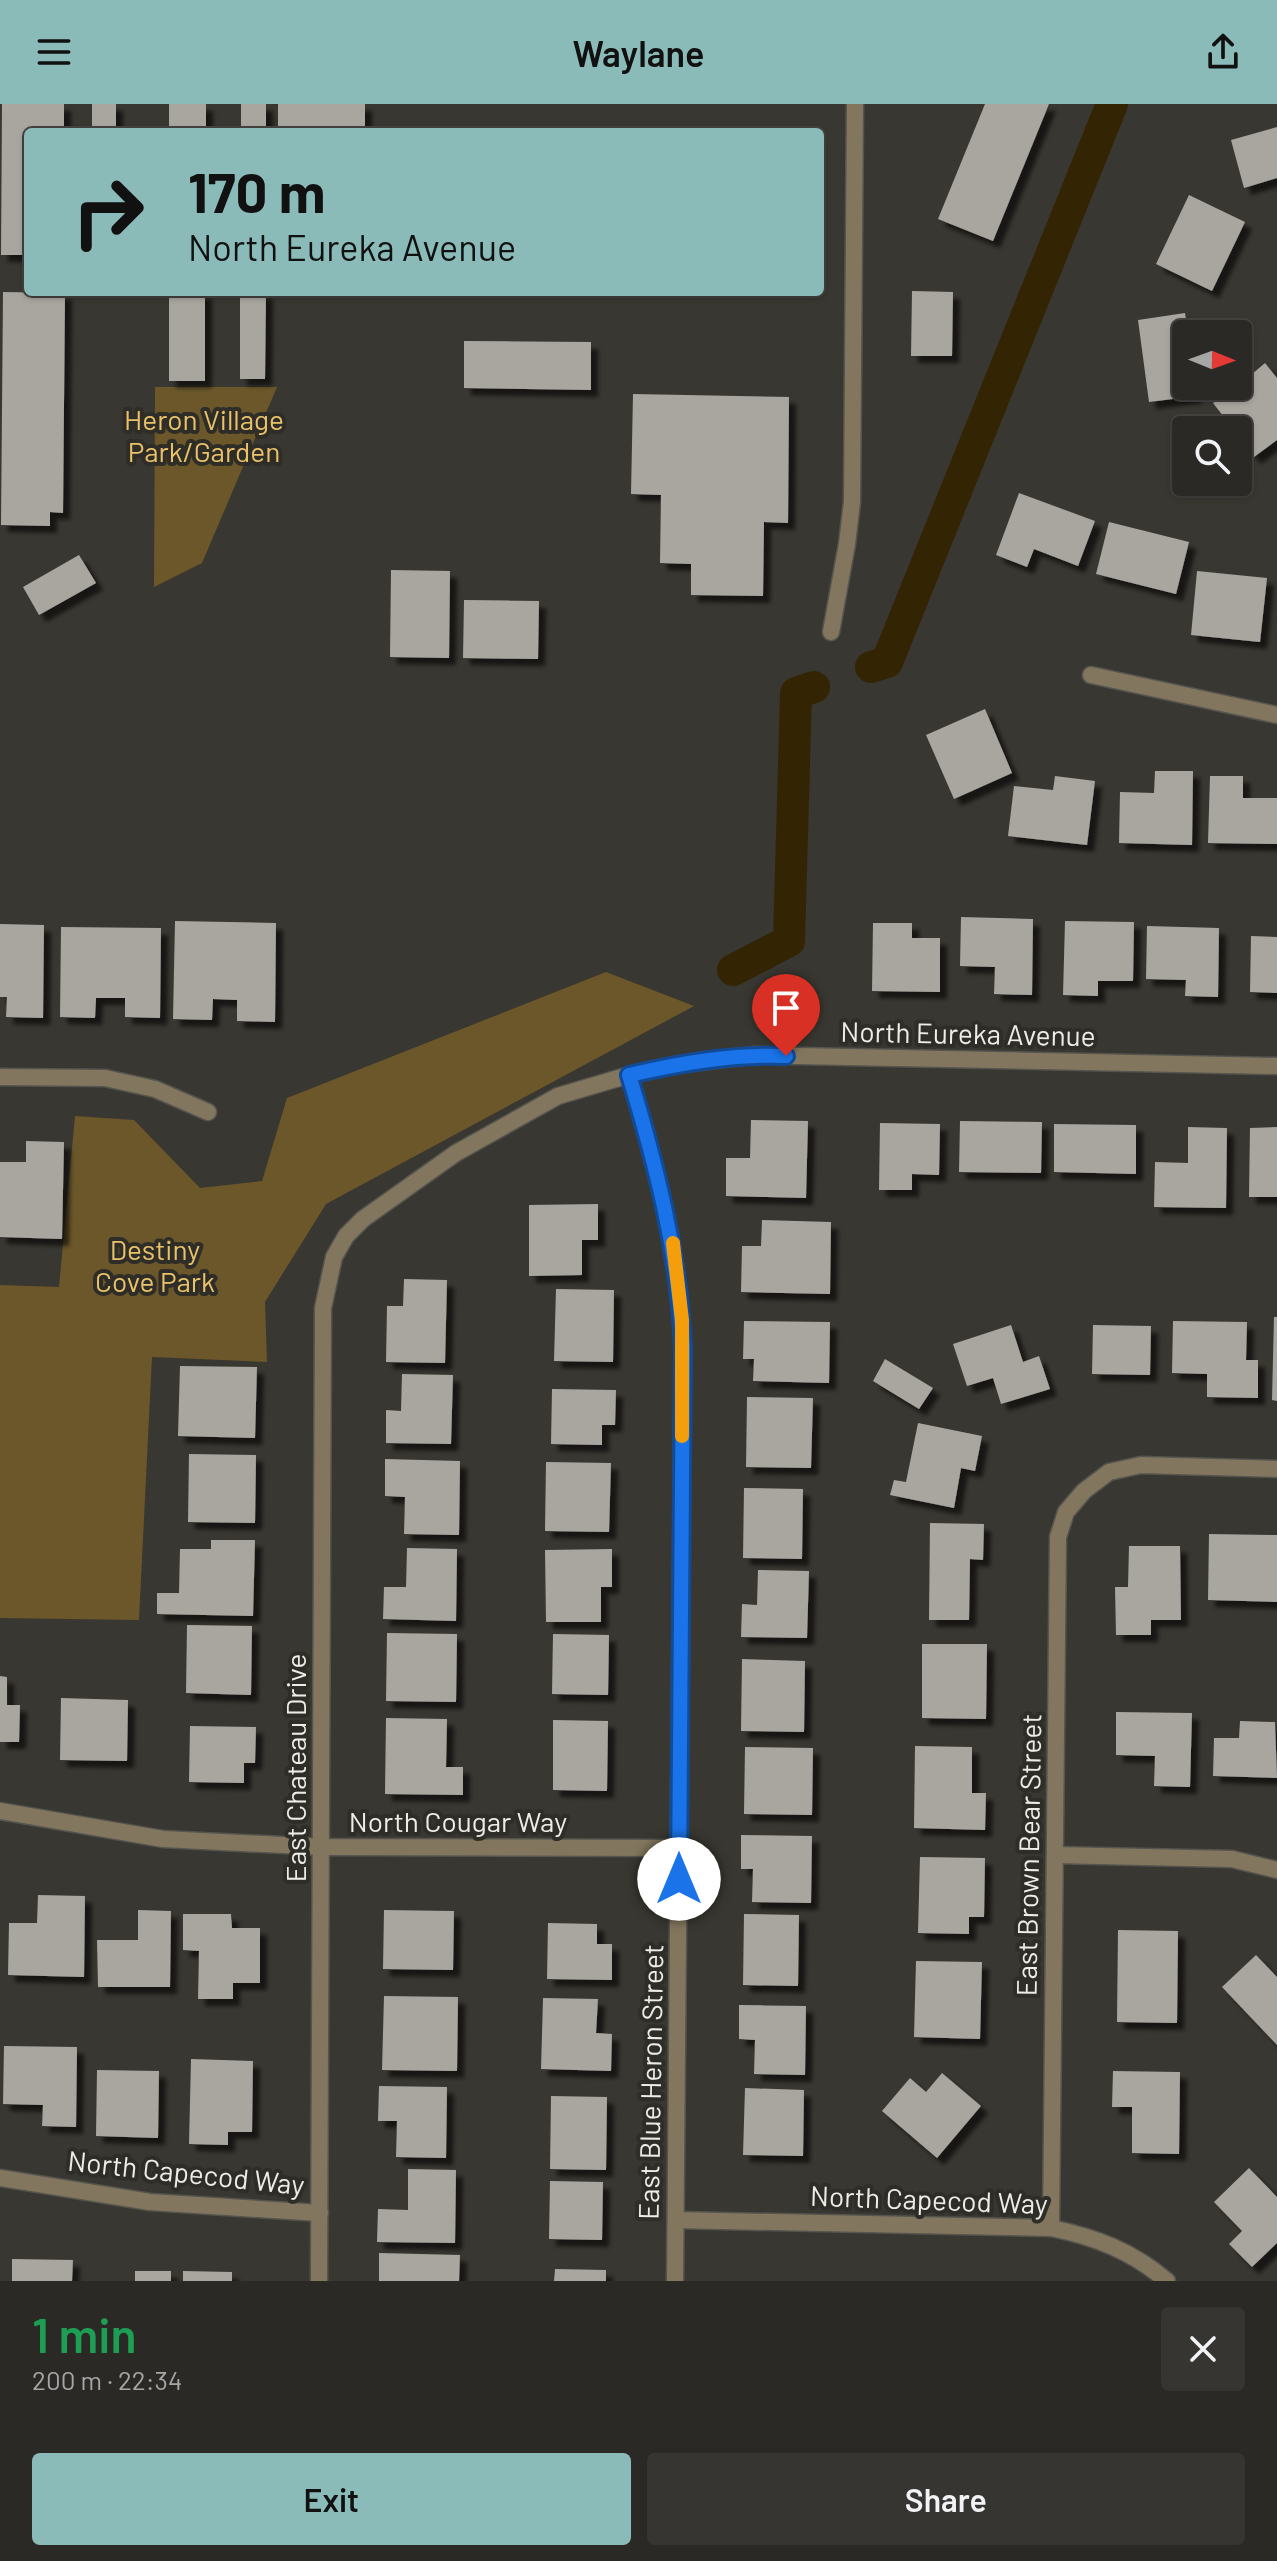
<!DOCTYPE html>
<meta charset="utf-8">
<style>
body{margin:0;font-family:Barlow,sans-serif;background:#373532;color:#f1f3f6;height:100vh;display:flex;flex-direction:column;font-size:30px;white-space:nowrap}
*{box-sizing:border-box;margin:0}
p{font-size:26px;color:#a6a6a7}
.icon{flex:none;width:44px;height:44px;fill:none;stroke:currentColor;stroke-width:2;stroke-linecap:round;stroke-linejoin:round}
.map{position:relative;height:2177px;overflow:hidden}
.sheet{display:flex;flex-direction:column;background:#2b2925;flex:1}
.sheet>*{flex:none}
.banner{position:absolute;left:24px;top:24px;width:800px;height:168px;border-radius:8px;box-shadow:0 2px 6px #0004,0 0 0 2px #474542;background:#8bbbb9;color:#111;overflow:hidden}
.needle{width:52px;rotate:91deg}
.tools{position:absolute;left:1172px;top:216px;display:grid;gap:16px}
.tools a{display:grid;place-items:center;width:80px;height:80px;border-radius:8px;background:#2b2925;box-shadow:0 2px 6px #0004,0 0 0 2px #474542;font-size:40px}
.pin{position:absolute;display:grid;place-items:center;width:68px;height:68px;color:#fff;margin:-82px -34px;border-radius:50% 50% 50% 0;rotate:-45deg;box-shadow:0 0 8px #0007}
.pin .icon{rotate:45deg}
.me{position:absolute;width:88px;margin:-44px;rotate:0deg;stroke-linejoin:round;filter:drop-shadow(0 0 6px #0008)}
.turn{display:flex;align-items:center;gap:28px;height:168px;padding:0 32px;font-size:36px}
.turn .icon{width:104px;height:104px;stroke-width:2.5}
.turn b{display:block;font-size:56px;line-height:68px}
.round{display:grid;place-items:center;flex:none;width:84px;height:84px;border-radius:8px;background:#373532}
.head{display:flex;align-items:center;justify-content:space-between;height:136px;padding:0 32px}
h1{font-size:48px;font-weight:600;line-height:60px;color:#1e9e55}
.action{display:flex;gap:16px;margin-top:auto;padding:16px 32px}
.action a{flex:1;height:92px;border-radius:8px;background:#8bbbb9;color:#111;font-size:32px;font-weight:600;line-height:92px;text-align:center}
.action a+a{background:#373532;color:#f1f3f6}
header{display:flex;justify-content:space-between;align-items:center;height:104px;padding:0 32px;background:#8bbbb9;color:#111;font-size:36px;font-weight:600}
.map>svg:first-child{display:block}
</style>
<header><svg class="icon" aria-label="menu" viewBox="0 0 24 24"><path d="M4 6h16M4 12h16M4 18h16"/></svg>Waylane<svg class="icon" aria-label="share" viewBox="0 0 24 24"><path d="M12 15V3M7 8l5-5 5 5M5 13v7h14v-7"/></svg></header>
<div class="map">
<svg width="1277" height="2177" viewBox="0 0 1277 2177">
<defs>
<filter id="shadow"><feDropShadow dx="7" dy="7" stdDeviation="2" flood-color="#0009"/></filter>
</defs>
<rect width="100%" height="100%" fill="#393731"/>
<g fill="#6b572a">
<path d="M155,283H277L202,459L154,483Z"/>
<path d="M606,868L694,902L326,1100L265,1198L267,1258L152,1253L139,1516L0,1514V1181L59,1183L75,1012L134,1016L200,1084L262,1077L287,994Z"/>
</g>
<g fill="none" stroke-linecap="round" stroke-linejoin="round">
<g stroke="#332504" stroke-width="32">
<path d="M871,563L887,558L1112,0"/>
<path d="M733,866L789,837L796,589L814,583"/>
</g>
</g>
<g fill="#a9a6a0" filter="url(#shadow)">
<path d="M2,0H64V28H28V151H1Z"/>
<rect x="92" y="0" width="24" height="28"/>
<rect x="169" y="0" width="37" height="28"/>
<rect x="241" y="0" width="25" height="28"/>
<rect x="278" y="0" width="87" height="28"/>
<path d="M985,0H1049L993,137L938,115Z"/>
<path d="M1277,23V74L1244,84L1231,36Z"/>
<path d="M1189,91L1245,118L1212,187L1156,160Z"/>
<path d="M912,187L953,188L952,252H911Z"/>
<path d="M3,188L65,189L63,409L50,408V422L1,421Z"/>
<rect x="169" y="188" width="36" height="89"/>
<path d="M240,188H266L265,275H240Z"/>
<path d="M1185,209L1188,230L1186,282H1194L1196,292L1149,298L1138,216Z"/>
<path d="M464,237L591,238V286L464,284Z"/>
<path d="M1265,259L1277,274V336L1254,353L1238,332V326H1234L1213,299L1238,282Z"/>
<path d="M633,290L789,293L788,419L764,418L763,492L691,491V460L660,459L661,391L631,390Z"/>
<path d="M1019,389L1095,417L1078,462L1034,445L1027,463L996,451Z"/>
<path d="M1109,418L1189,438L1176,490L1096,470Z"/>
<path d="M79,451L96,479L39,511L23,483Z"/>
<path d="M391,466L450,467L449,554L390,553Z"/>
<path d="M1197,467L1267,474L1260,538L1191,531Z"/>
<path d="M464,496L539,497L538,555L463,554Z"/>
<path d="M985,605L1012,669L954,695L926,631Z"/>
<path d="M1155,667H1193L1192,741L1119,739L1120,688L1154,689Z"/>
<path d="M1055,672L1095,677L1087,741L1008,732L1014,682L1053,686Z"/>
<path d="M1210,672H1243V694H1277V740L1208,739Z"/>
<path d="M961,813L1033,815L1032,891L994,890L995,863L960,862Z"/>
<path d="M175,817L276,819L275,918L237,917V896L213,895L212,916L173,915Z"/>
<path d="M1065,817L1134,818L1133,877H1098V892L1063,891Z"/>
<path d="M873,819H912V834H940V888L872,887Z"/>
<path d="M0,820L44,821L43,914L6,913L7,893H0Z"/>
<path d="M1147,822L1219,824L1218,893L1185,892L1186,876L1146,875Z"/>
<path d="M61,823L161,824L160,914L125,913V894H96L95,914L60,913Z"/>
<path d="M1251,832L1277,833V889L1250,888Z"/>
<path d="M751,1016L808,1017L806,1094L726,1092V1054H750Z"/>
<path d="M960,1017L1042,1018L1041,1069L959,1068Z"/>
<path d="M880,1019L940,1020L939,1071L912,1070V1086H879Z"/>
<path d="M1054,1020L1136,1021V1070L1054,1068Z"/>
<path d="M1188,1023L1227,1024L1226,1104L1154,1103L1155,1058L1188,1059Z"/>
<path d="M1277,1023V1093H1249L1250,1024Z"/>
<path d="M26,1037L64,1038L62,1135L0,1133V1058H26Z"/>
<path d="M598,1100V1136H582V1171L529,1172V1101Z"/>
<path d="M762,1116L831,1118L830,1190L741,1188L742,1142H761Z"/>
<path d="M404,1175L447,1176L445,1259L386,1258L387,1202H403Z"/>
<path d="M556,1185L614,1186L613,1258L554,1257Z"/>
<path d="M1274,1213H1277V1297L1272,1296Z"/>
<path d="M744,1217L830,1218L829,1279L753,1277L754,1255H743Z"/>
<path d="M1173,1217L1247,1218L1246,1256H1258V1294L1207,1293V1270L1172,1269Z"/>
<path d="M1011,1221L1023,1258L1039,1252L1050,1285L1001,1300L993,1274L967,1282L953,1240Z"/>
<path d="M1093,1221L1151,1222L1150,1271L1092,1270Z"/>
<path d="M885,1255L933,1284L919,1305L873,1277Z"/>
<path d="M180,1262L257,1263L255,1334L178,1332Z"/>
<path d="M402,1270L453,1271L451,1340L386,1339V1306L401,1307Z"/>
<path d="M552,1285L616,1286L615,1321H602V1341L551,1340Z"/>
<path d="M747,1293L813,1294L811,1364L746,1363Z"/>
<path d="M918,1319L982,1332L975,1367L961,1364L954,1404L890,1391L894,1376L906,1378Z"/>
<path d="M189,1350L256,1351L255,1419L188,1418Z"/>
<path d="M385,1355L460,1357L459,1431L404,1430L405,1393L385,1392Z"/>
<path d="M546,1358L611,1359L609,1428L545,1427Z"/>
<path d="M744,1384L803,1385L802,1455L743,1454Z"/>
<path d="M930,1419L984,1420L983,1456L970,1455L969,1516H929Z"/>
<path d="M1209,1430L1277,1431V1498L1208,1496Z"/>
<path d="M211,1436H255L253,1512L157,1510V1489H179L180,1445H211Z"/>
<path d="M1129,1442H1180L1181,1516H1151V1531H1116L1115,1483H1128Z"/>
<path d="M407,1444L457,1445L456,1517L383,1515L384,1483H406Z"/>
<path d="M612,1445V1483H601V1518H546L545,1446Z"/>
<path d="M758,1466L809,1467L807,1534L741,1533L742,1500L757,1501Z"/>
<path d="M187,1521L252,1522L251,1591L186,1589Z"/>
<path d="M387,1529L457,1530L456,1598L386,1597Z"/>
<path d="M553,1530L609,1531L608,1591L552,1590Z"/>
<path d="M922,1540H987L986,1615L922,1614Z"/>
<path d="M742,1555L805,1557L804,1628L741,1627Z"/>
<path d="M0,1572L7,1573V1601H20L19,1638H0Z"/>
<path d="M61,1594L128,1596L127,1657L60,1656Z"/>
<path d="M1116,1608L1192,1609L1190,1683L1154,1682L1155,1652L1116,1651Z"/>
<path d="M386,1614L447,1615L446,1663H463V1691L385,1690Z"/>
<path d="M553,1616L608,1617L607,1687L553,1686Z"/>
<path d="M1240,1617L1275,1618L1277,1674L1213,1672L1214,1634H1239Z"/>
<path d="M190,1622L256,1623L255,1659H244V1679L189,1678Z"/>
<path d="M915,1642L972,1643V1689H986L985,1726L914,1724Z"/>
<path d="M745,1643L813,1644L812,1711L744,1710Z"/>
<path d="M741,1731L812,1732L811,1799L752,1798L753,1765H741Z"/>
<path d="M920,1753L985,1754L984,1813H969V1830L918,1829Z"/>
<path d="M38,1791L85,1792L84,1873L8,1871L9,1819H37Z"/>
<path d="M138,1806L171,1807L170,1883H98L97,1836H138Z"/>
<path d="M384,1806L454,1807L453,1866L383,1865Z"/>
<path d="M183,1810H231L232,1824H260V1879H233V1895H198L199,1847L183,1846Z"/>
<path d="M744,1810L799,1811L798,1882L743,1881Z"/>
<path d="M548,1819L597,1820V1840H612V1876L547,1875Z"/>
<path d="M1118,1826L1178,1827L1177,1919L1117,1918Z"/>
<path d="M1256,1851L1277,1873V1941L1222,1883Z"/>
<path d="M916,1857L982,1858L980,1935L914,1933Z"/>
<path d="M384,1892L458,1893L457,1967L382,1966Z"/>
<path d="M543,1894L598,1895L596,1929L612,1930L611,1967L541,1965Z"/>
<path d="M739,1901L806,1902L805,1971L754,1970L755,1936L739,1935Z"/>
<path d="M4,1942L77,1943L76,2023L42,2022L43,2001L3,2000Z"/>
<path d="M191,1955L253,1957L252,2028H228V2041L189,2040Z"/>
<path d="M97,1966L159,1967L158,2034L96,2032Z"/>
<path d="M1113,1967L1180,1968L1179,2050L1132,2049V2003H1112Z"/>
<path d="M942,1969L981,2002L937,2054L882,2007L910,1974L926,1988Z"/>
<path d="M379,1982L447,1983L446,2054L396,2053L397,2017H378Z"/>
<path d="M745,1984L804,1986L803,2052L743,2051Z"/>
<path d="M551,1992L607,1993L606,2066L550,2065Z"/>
<path d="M1249,2064L1277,2093V2139L1252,2163L1229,2140L1242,2127L1214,2098Z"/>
<path d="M408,2065L456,2066L455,2139L377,2138L378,2105L408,2106Z"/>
<path d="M550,2077L603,2078L602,2136L549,2135Z"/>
<path d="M379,2149L460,2151L459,2177H379Z"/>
<path d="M12,2155L73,2156L72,2177H12Z"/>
<path d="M555,2165L606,2166V2177H554Z"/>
<rect x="135" y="2167" width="36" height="10"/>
<path d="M183,2167L232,2168V2177H183Z"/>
</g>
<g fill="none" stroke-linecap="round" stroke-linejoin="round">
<g stroke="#56544e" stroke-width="19">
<g id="minor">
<path d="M831,528L847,440L852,398L855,0"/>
<path d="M1091,571L1277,611"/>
<path d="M629,971C656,1062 679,1148 683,1244L675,2177"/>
<path d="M0,973L105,974L155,985L208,1008"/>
<path d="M0,1707L163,1735L322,1743L679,1744"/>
<path d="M1055,1751L1232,1755L1277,1766"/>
<path d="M0,2074L150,2098L320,2109"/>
<path d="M676,2116L1051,2124C1095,2133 1132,2147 1167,2177"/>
<path d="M1051,2124L1058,1433L1066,1408L1084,1387L1109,1368L1141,1361L1277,1365"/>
<path d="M319,2177L323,1204L334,1153L346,1132L363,1115L456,1049L558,992L629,971L674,961L755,951L1277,962"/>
</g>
</g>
<use href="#minor" stroke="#82775e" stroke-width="16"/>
</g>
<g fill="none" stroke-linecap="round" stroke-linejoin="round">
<g stroke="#114b97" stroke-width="20">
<path id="route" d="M679,1775L683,1244C679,1150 656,1060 629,971C681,959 733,950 786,952"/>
</g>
<use href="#route" stroke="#1a73e8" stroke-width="14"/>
<path stroke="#f59e0b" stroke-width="14" d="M673,1139L682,1216V1332"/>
</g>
<g text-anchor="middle" stroke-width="8" stroke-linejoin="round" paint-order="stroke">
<g font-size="28" fill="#eac26a" stroke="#2f2d27">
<text x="204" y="326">Heron Village<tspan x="204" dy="32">Park/Garden</tspan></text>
<text x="155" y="1156">Destiny<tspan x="155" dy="32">Cove Park</tspan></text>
</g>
<g font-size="28" fill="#edece8" stroke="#2f2d27">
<text transform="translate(968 930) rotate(1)" y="10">North Eureka Avenue</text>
<text transform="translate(296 1664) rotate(-90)" y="10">East Chateau Drive</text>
<text x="458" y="1728">North Cougar Way</text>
<text transform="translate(1029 1751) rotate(-89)" y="10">East Brown Bear Street</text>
<text transform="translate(651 1978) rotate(-89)" y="10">East Blue Heron Street</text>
<text transform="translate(186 2069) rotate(6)" y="10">North Capecod Way</text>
<text transform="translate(929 2096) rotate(2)" y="10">North Capecod Way</text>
</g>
</g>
</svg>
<div class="tools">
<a><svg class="needle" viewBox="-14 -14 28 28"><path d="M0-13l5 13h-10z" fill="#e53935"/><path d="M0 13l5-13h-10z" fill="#a6a6a7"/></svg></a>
<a><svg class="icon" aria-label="search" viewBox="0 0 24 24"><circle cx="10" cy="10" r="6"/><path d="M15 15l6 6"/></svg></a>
</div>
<div class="pin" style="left:786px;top:952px;background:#d93025"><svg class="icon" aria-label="arrive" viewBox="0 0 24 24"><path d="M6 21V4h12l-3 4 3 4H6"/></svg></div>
<svg class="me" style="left:679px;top:1775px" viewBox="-20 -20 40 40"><circle r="19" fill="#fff"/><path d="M0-13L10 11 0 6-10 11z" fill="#1a73e8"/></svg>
<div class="banner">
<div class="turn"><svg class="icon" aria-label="right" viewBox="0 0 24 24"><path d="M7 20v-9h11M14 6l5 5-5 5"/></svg><div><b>170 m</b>North Eureka Avenue</div></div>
</div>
</div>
<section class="sheet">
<div class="head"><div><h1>1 min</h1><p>200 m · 22:34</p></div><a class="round"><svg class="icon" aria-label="close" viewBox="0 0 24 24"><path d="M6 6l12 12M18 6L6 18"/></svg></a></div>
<div class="action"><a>Exit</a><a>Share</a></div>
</section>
